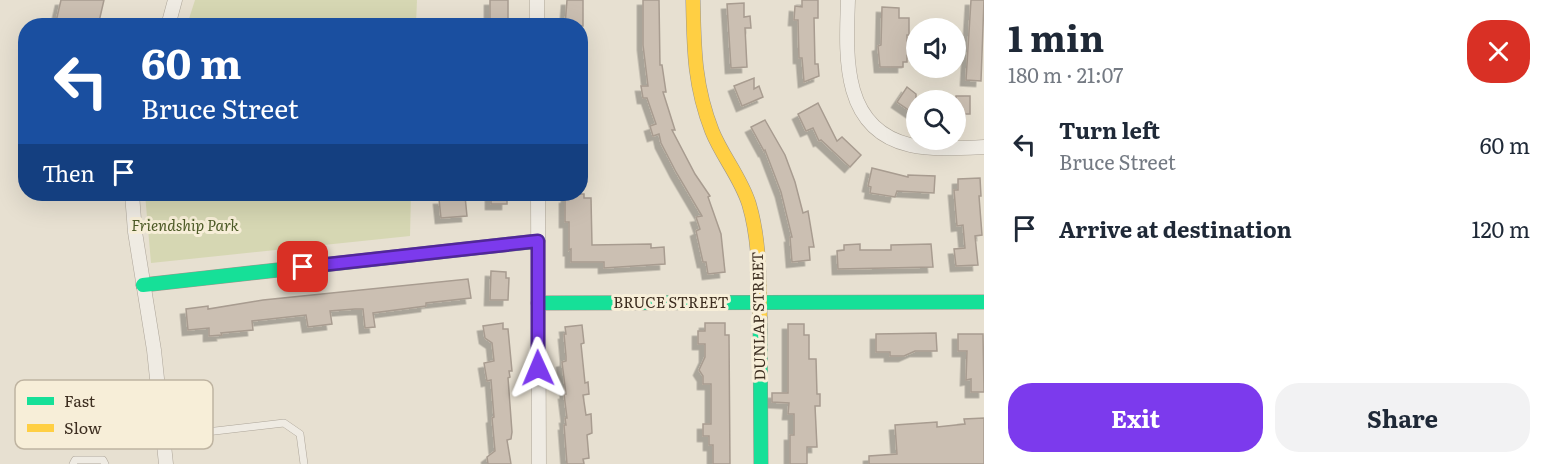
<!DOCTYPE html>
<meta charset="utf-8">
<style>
body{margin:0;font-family:Literata,serif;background:#f2f2f3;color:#1f2937;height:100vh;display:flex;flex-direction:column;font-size:22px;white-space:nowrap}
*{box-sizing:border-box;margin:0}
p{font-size:20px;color:#747a83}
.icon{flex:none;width:33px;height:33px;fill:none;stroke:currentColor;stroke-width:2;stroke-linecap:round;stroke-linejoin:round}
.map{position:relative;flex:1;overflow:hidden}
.sheet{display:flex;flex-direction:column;background:#fff;width:570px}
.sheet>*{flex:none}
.top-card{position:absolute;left:18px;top:18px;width:570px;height:183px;border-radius:24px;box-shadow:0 6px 24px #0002;background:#1a4fa0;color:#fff;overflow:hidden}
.fabs{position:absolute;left:906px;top:18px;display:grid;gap:12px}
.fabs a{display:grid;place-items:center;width:60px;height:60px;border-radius:50%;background:#fff;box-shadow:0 6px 24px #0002;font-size:30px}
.pin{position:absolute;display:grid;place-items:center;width:51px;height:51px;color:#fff;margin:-26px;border-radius:12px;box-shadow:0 3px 9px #0006}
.me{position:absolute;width:66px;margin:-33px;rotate:359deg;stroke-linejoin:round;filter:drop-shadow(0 0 4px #0008)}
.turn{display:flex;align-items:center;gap:21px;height:126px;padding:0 24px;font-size:27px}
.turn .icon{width:78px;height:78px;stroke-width:2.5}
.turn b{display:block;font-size:42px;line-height:51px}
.then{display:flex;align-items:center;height:57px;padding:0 24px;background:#0003;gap:12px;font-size:22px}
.round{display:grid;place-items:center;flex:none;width:63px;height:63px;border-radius:24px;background:#f2f2f3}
.head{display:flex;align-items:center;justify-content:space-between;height:102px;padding:0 24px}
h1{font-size:36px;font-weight:700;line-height:45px}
.action{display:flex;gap:12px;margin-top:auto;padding:12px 24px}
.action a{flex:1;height:69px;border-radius:24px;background:#7c3aed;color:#fff;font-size:24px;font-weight:700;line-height:69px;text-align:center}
.action a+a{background:#f2f2f3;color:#1f2937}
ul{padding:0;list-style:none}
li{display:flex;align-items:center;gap:18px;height:84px;padding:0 24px}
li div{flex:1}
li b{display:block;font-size:22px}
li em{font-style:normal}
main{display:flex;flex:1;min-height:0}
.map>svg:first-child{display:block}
</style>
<main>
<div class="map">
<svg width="984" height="464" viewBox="0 0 984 464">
<defs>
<filter id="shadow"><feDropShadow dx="-5.5" dy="5.5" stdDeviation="0" flood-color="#0004"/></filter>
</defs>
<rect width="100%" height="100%" fill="#e7e0d1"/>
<g fill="#d6d7b3">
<path d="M195,0H417L416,25H187Z"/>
<path d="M145,194H411L410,236L151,263Z"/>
</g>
<g fill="#cbbfb2" stroke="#a89c90" stroke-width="1.5" filter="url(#shadow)">
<path d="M61,0H104L98,26H55Z"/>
<rect x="490" y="0" width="18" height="26"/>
<path d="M567,0H583V26H565Z"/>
<path d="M643,0H659L660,65H662L666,92H663L675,130H672L695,174L710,196L708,197L721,234L725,272L708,274L706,262H703L696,231L700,229L696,217L702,216L676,172L661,143L659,134L653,136L650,126L656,124L647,98H643L641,86H648L643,45Z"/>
<path d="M802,0H818V18H814L815,64H818L819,76L804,82L802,58H799L798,20H794L795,6L802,7Z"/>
<path d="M971,0H984L981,81L966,80Z"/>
<path d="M744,3V17L750,16L751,28H745L747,67L731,68L727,4Z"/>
<path d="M882,7L899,8V18H909V35H907V62H903V67H880L878,46L881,45Z"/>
<path d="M754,78V89L759,86L763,97L742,106L734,86Z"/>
<path d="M907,87L916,94V115L897,102Z"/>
<rect x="956" y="96" width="14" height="18"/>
<path d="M818,103L837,141L842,137L861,155L850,167L821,140L819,141L813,128L806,131L798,114Z"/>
<path d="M765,120L785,155L795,182L803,213L808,211L814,247H809L810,260L792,262L790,237H792L781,192L765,150L764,151L751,127Z"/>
<path d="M872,168L908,177V175L935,176L934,193L897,191L895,197L870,193L871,187L868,186Z"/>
<path d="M980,178L981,196H979L982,235L975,236L978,265L956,266L954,249L965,248L963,225L957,226L954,190H958V179Z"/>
<path d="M450,194L465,196L467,216L441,218L439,199H444Z"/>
<rect x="491" y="194" width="16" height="10"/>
<path d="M567,194H584V198H591L592,245L651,244V248L664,247L665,264L604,268V262H571V249L569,250V222H565V198H567Z"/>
<path d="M860,244V250H891V245L931,244L933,267L838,269L837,251L844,250V245Z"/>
<path d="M491,271L506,272V278H509L508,300H490Z"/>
<path d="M468,279L471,298L426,303V306L373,313L375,327L365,328L363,309H355L330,311L332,324L308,327L306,315L252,321L253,330L221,333L222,335L209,336V328L188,330L186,309L208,306V309L263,300Z"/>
<path d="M503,323V329H508L512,371H509L510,377L508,378L512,432L511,439L507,440L511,464H488L487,457L495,451L492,418L494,417L491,380L487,381L484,363L494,361L492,343L485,338L483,326Z"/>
<path d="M705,323H725V335H729L730,464H713V445H709V436H703V424H711V384H703V376L699,370L705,357V344H698V331H705Z"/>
<path d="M788,324H804V335H809V359H816L817,394H820V406H815L817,447H807V464H790V435H794V414H788L789,403L772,402V393H788Z"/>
<path d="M582,325L584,343L581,344L585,383L588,382L589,394L583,395L586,415L591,414L592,433L587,435L589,458L583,459L584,464H567L564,425H566L565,418H567L564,394H566L562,362L566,361V356L564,334H566L565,327Z"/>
<path d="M936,333L937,351H915L904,356H890V352H876V334Z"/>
<path d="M958,334H983L984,392H971V379L966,380L967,351H958Z"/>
<path d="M984,418V464H869V456L897,454L895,425L937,422V427L965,424L964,419Z"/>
</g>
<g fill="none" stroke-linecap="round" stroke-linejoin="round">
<g stroke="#ada599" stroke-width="8">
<g id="lane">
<path d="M163,437L284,423L300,434L304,464"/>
<path d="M73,464L75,460H103L105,464"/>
</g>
</g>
<g stroke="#ada599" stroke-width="15">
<g id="street">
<path d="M537,0V26"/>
<path d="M848,0C846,56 841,129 910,145C930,150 963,148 984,147"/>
<path d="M168,26L175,0"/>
<path d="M132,194L135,232L154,350L166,464"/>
<path d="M538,194L539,464"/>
</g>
</g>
<g stroke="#9c958a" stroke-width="15">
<g id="fast">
<path d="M143,285L538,241"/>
<path d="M538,303L984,302"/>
<path d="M760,318L761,464"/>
</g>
</g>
<g stroke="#9c958a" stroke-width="15">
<path id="slow" d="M693,0C694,48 694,85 712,131C722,156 741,178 749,204C760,241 759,280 760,318"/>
</g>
<use href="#lane" stroke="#efebe3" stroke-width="7"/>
<use href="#street" stroke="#efebe3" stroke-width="14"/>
<use href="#fast" stroke="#16e098" stroke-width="14"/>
<use href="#slow" stroke="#ffcf43" stroke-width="14"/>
</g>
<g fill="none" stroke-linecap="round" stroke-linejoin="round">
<g stroke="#51269a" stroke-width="15">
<path id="route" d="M303,267L538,241V368"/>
</g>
<use href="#route" stroke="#7c3aed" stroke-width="10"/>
</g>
<g text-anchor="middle" stroke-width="6" stroke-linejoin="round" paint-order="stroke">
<g font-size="15" font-style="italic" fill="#4d5a26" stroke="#f7eed8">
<text x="185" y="231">Friendship Park</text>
</g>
<g font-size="15" fill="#3d2e20" stroke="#f7eed8">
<text x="671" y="308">BRUCE STREET</text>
<text transform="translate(759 316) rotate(-91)" y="5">DUNLAP STREET</text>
</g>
</g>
<rect x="15" y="380" width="198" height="69" rx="9" fill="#f7eed8" stroke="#bfb4a1" stroke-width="1.5"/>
<rect x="27" y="397" width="27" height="8" fill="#16e098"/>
<rect x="27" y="424" width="27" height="8" fill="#ffcf43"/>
<g font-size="16" fill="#3d2e20">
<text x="64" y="407">Fast</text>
<text x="64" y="434">Slow</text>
</g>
</svg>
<div class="fabs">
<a><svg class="icon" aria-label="sound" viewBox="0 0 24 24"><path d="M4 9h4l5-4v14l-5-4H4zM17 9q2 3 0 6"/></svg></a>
<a><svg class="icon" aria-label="search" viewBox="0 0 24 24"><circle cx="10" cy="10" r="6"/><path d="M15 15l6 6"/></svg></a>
</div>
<div class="pin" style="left:303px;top:267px;background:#d93025"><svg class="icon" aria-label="arrive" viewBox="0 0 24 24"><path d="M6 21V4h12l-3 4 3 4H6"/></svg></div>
<svg class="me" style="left:538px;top:368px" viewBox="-20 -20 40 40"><path d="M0-17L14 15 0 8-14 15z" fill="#7c3aed" stroke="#fff" stroke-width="4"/></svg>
<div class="top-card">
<div class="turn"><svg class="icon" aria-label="left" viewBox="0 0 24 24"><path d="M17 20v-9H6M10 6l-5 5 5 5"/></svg><div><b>60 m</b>Bruce Street</div></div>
<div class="then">Then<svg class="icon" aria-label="arrive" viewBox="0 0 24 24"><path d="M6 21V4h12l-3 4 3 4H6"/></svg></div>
</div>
</div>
<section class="sheet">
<div class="head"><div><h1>1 min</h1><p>180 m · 21:07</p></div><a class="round" style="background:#d93025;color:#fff"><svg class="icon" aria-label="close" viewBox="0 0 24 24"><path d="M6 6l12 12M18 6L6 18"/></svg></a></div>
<ul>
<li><svg class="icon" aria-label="left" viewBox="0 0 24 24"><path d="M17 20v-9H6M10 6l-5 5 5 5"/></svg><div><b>Turn left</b><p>Bruce Street</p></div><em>60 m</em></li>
<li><svg class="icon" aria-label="arrive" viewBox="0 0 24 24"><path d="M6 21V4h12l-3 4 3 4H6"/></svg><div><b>Arrive at destination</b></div><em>120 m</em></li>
</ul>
<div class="action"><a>Exit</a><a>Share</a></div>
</section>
</main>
